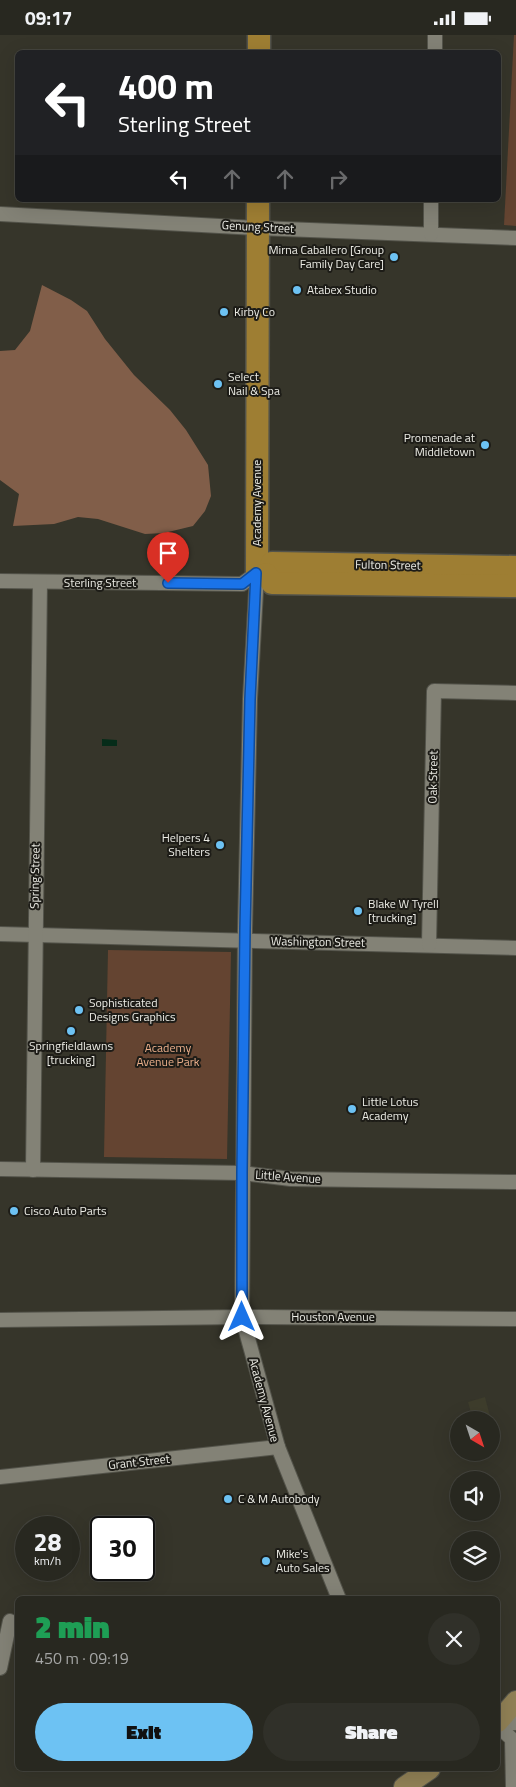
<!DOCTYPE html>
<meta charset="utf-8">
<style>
body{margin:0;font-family:"Titillium Web",sans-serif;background:#303029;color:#f1f3f6;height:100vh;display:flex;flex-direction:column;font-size:19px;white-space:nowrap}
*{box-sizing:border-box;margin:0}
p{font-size:16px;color:#a5a6a5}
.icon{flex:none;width:28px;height:28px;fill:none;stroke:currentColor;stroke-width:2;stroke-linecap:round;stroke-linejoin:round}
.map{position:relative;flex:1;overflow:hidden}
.side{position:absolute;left:15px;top:1561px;width:485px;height:175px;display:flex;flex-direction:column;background:#282820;border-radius:8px;box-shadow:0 5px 20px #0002,0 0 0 1px #44443e}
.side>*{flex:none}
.banner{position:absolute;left:15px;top:15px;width:486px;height:152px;border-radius:8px;box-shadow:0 5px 20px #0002,0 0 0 1px #44443e;background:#202124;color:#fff;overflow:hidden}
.needle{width:32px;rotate:141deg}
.buttons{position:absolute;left:450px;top:1376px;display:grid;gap:10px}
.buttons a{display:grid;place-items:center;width:50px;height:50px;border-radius:50%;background:#282820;box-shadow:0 5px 20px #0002,0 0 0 1px #44443e;font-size:25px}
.speed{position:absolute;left:15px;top:1481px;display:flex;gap:10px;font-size:25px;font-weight:700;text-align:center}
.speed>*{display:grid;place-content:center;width:65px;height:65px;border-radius:50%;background:#282820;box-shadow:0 5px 20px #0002,0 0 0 1px #44443e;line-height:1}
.speed small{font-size:12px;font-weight:400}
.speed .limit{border:2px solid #111;border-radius:8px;background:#fff;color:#111}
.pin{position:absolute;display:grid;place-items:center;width:42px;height:42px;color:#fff;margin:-51px -21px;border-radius:50% 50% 50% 0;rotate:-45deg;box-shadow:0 0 5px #0007}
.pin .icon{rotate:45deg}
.me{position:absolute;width:55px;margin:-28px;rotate:0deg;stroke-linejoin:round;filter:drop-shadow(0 0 4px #0008)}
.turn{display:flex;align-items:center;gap:18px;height:105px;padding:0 20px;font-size:22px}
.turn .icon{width:65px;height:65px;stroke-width:2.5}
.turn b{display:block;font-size:35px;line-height:42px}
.lanes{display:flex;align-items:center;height:48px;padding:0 20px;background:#0003;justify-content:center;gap:25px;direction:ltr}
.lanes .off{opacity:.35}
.round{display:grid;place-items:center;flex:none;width:52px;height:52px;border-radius:26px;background:#303029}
.head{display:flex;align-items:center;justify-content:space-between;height:85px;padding:0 20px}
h1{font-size:30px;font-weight:800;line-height:38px;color:#1e9e55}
.button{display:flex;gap:10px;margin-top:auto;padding:10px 20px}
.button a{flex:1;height:58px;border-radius:30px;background:#6dc2f3;color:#111;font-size:20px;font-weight:800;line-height:58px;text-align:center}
.button a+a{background:#303029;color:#f1f3f6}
.status{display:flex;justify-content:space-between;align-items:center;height:35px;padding:0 25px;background:#282820;direction:ltr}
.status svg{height:14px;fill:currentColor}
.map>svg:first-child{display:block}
</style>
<div class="status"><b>09:17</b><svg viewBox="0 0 49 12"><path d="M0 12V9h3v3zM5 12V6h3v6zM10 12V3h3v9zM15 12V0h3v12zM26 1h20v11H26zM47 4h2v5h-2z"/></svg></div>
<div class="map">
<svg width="516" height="1752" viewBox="0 0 516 1752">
<rect width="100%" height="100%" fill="#36352a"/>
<path fill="#3e3d2c" d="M485,1362L491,1385H473L468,1367Z"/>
<g fill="#644431">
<path d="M514,0H516V191L504,190Z"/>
<path d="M108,915L231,917L227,1124L104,1122Z"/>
</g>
<path fill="#815e49" d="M42,250L71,265L87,276L105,304L134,340L170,375L186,395L208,430L211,461L205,476L193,491L164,498L145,499L98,484L78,482L54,489L13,491L19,459L0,445V316L15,315L30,296Z"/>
<path fill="#062c19" d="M102,704L117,705V711H102Z"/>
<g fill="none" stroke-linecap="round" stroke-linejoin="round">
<g stroke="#53534a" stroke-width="16">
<g id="minor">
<path d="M435,18V0"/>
<path d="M0,179L258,193L516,203"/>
<path d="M431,199V165"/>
<path d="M257,538L250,664L245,895L242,1282L278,1412L339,1564"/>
<path d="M0,546L242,549L257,538"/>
<path d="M0,899L516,913"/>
<path d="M429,910L434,656L516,658"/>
<path d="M0,1134L242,1138L291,1144L516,1147"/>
<path d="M33,1135L40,547"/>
<path d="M0,1285L242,1282L516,1284"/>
<path d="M0,1442L278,1412"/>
<path d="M0,1633L10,1586"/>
<path d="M498,1689L516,1688"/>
<path d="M498,1691L512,1704L513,1752"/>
</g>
</g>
<g stroke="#53534a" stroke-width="22">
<g id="secondary">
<path d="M498,1687L516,1666"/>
<path d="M404,1752L430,1734"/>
</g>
</g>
<g stroke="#53534a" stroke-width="25">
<g id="primary">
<path d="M259,18V0"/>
<path d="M258,165L257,538L266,539"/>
<path d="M266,539L272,528L516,532"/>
<path d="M266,539L272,548L516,551"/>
</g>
</g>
<use href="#minor" stroke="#838276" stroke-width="14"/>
<use href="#secondary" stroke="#908055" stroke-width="20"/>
<use href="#primary" stroke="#9e7e33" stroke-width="22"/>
</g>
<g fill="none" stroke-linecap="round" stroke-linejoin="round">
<g stroke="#114b97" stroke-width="12">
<path id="route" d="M168,548L242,549L256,538L250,664L245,895L242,1138V1282"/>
</g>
<use href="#route" stroke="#1a73e8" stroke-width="9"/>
</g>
<g fill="#6dc2f3" stroke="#1d1c17" stroke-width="2">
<circle cx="394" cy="222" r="5"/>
<circle cx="297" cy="255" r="5"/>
<circle cx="224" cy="277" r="5"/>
<circle cx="218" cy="349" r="5"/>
<circle cx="485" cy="410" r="5"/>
<circle cx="220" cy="810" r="5"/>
<circle cx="358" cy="876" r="5"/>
<circle cx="79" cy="975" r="5"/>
<circle cx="71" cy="996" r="5"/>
<circle cx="352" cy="1074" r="5"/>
<circle cx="14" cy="1176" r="5"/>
<circle cx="228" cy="1464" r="5"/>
<circle cx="266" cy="1526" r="5"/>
</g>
<g text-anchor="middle" stroke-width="4" stroke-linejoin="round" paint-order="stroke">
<g font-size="12" fill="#ecece5" stroke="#1d1c17">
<text transform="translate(258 192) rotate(3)" y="4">Genung Street</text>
<text transform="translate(257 468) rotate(-90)" y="4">Academy Avenue</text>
<text transform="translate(388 530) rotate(1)" y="4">Fulton Street</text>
<text x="100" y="552">Sterling Street</text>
<text transform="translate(433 742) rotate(-89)" y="4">Oak Street</text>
<text transform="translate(35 841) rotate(-89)" y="4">Spring Street</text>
<text transform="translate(318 907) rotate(1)" y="4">Washington Street</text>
<text transform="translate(288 1142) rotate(4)" y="4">Little Avenue</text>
<text x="333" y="1286">Houston Avenue</text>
<text transform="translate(264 1365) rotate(75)" y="4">Academy Avenue</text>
<text transform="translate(139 1427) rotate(-6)" y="4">Grant Street</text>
</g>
<g font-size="12" fill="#ecece5" stroke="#1d1c17" text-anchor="start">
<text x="384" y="219" text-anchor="end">Mirna Caballero [Group<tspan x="384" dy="14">Family Day Care]</tspan></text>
<text x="307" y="259">Atabex Studio</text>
<text x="234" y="281">Kirby Co</text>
<text x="228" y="346">Select<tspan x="228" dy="14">Nail &amp; Spa</tspan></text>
<text x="475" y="407" text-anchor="end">Promenade at<tspan x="475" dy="14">Middletown</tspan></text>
<text x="210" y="807" text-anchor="end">Helpers 4<tspan x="210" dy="14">Shelters</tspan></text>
<text x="368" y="873">Blake W Tyrell<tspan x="368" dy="14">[trucking]</tspan></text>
<text x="89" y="972">Sophisticated<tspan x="89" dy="14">Designs Graphics</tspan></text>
<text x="71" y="1015" text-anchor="middle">Springfieldlawns<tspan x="71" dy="14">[trucking]</tspan></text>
<text x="362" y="1071">Little Lotus<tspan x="362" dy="14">Academy</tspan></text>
<text x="24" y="1180">Cisco Auto Parts</text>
<text x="238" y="1468">C &amp; M Autobody</text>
<text x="276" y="1523">Mike's<tspan x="276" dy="14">Auto Sales</tspan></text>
</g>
<g font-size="12" fill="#ebaf8b" stroke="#1d1c17">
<text x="168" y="1017">Academy<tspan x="168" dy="14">Avenue Park</tspan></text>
</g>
</g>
</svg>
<div class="buttons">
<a><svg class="needle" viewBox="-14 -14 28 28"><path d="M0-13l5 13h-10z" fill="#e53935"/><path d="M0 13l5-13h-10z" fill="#a5a6a5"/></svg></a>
<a><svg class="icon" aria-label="sound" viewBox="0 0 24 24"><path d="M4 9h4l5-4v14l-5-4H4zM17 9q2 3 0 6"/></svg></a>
<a><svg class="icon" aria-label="layers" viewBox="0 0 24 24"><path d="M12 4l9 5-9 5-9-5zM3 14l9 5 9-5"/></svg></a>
</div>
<div class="speed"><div>28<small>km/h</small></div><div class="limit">30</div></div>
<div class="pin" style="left:168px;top:548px;background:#d93025"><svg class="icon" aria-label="arrive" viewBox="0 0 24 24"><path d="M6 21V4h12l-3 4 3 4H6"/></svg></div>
<svg class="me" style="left:242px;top:1282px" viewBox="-20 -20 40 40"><path d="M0-17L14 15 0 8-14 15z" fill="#1a73e8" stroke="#fff" stroke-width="4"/></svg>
<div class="banner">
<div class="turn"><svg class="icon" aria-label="left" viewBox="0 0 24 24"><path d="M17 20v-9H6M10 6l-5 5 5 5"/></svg><div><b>400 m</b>Sterling Street</div></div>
<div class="lanes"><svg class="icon" aria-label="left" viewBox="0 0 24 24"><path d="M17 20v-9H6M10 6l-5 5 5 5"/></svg><svg class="icon off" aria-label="ahead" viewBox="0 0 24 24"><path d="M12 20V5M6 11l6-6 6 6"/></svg><svg class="icon off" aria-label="ahead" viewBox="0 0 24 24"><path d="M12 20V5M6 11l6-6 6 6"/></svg><svg class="icon off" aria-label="right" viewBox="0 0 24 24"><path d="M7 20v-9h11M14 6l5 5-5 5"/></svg></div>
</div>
<section class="side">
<div class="head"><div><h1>2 min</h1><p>450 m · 09:19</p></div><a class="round"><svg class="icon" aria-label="close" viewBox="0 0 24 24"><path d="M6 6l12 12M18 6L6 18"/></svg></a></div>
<div class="button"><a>Exit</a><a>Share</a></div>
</section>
</div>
